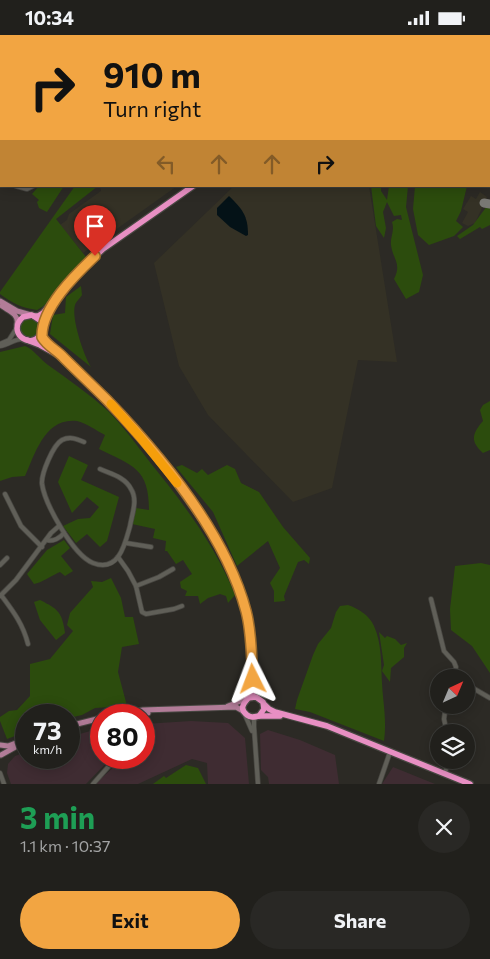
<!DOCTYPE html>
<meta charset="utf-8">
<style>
body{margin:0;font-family:Commissioner,sans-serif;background:#292825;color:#f1f3f6;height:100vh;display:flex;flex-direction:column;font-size:19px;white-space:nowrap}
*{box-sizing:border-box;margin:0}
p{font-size:16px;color:#a2a3a3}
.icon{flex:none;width:28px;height:28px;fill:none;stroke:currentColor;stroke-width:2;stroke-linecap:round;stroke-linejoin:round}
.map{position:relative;height:749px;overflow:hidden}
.drawer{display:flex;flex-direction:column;background:#21201c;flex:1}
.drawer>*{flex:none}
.top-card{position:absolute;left:0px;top:0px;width:490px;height:152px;box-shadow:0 2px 12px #0003,0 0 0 1px #3e3e3b;background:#f2a542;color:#111;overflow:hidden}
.needle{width:32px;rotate:44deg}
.controls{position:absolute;left:430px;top:634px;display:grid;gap:10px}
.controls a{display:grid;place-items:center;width:45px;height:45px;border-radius:50%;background:#21201c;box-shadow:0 2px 12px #0003,0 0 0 1px #3e3e3b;font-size:25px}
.speed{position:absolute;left:15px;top:669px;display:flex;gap:10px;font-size:25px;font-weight:700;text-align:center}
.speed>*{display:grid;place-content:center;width:65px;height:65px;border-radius:50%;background:#21201c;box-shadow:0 2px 12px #0003,0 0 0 1px #3e3e3b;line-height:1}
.speed small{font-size:12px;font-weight:400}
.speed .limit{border:8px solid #d22;background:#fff;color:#111}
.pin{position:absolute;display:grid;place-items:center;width:42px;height:42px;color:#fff;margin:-51px -21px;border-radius:50% 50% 50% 0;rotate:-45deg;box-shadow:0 0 5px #0007}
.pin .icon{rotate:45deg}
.me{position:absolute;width:55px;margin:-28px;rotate:357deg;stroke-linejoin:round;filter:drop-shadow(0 0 4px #0008)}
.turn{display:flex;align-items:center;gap:18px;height:105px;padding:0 20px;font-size:22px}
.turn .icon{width:65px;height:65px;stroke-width:2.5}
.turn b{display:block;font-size:35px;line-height:42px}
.lanes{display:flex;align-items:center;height:48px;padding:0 20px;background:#0003;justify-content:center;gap:25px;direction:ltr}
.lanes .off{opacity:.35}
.round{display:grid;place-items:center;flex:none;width:52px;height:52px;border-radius:26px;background:#292825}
.overview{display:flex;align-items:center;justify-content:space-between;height:85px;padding:0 20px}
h1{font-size:30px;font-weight:700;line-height:38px;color:#1e9e55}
.cta{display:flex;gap:10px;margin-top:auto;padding:10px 20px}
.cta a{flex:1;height:58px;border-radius:30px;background:#f2a542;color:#111;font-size:20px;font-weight:700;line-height:58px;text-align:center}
.cta a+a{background:#292825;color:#f1f3f6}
.status{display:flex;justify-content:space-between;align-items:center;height:35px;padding:0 25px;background:#21201c;direction:ltr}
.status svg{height:14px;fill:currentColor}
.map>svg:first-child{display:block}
</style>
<div class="status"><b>10:34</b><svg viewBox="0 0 49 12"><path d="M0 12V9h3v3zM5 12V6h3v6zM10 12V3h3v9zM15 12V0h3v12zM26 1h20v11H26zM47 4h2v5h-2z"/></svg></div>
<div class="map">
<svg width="490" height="749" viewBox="0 0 490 749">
<rect width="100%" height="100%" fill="#2c2a25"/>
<g fill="#3f2c32">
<path d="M191,686L228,688L245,703L249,749H208L207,728L192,724L138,749H95L115,731L119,723L144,722V689Z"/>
<path d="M101,693V722L111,723L86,749H11L7,738L8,729L15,721L26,717V722H69V702Z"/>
<path d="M268,695L300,705L335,720L339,749H269L268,742L261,735L260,699Z"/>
<path d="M393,732L435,749H382Z"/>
</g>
<g fill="#343125">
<path d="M100,151H177L83,218L60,190L67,185L69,179L101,156Z"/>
<path d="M234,151H369L397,327L358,325L332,453L293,467L208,380L179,331L154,228Z"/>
<path d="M480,157L487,162L475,188L468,191L462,188L468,177L463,174L471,161L476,164Z"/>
</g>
<g fill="#2c4c0d">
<path d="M39,151H64L47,177L39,173L37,167L39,165L32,159Z"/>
<path d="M75,151H98L56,184L86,222L47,269L37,275C22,273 12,268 0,259V257Z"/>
<path d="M371,151H381V156L387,165L389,151H408L406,172L423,240L419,257L406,264L394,244C402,228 393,225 391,210C390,202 395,196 392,187L397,184L402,185L401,180L394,181L387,167L383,177L386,193L384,203L376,191Z"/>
<path d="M415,151H467L461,176L456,186L463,192L454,201L429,210L418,200L413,174Z"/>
<path d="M490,167V190L482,194L480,192L460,204L457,201L473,190Z"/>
<path d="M81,251L82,260C80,263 76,267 75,270C71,283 84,321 91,332L50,299L53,280L65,278L66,262Z"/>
<circle cx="30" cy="293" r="10"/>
<path d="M25,311C32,313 41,325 48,330C68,344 89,359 108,376C123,391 136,409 149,426C183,468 215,510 235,560L228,568L226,561L220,559L208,563L200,569L198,561H185L187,556L181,553L180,547L192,539L183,525L176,529L167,516H165L166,506L153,503L155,494L132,489L136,473L149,475C149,433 133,431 99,414L105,400C97,396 86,388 77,386C45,382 35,419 25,441L12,442L0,446V317Z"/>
<path d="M490,366V415L483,418C470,406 472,399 483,386L480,375L483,370Z"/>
<path d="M69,421L88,430L81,445L119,462L107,506L100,512L87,499L76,508L63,491L78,484L90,483L99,472L87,462L72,478L58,447Z"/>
<path d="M182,430L197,438L202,434L208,440L227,430L235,434L241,448L259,457L283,492L310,523L309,529L304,525L298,527L284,561L285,566L274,567V556L270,548L280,533L268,506L237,531L213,477L176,432Z"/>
<path d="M64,505L70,513L61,521L73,536L65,541L60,537C53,540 41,548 34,549L27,539L47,515Z"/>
<path d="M481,528L490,530V638L472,611L451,595L450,574L455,531Z"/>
<path d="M111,543L121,563L125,582H133L139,609L122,612L118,637L127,671L95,673L82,680L69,683V680H26V697L7,704L0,686V682L9,676L17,675L30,661V629L50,624L73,596L67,590L70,578L93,552L91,546L102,547Z"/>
<path d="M40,565C58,574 62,577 65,598L56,605L40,585L34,567Z"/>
<path d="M348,570C359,574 369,580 374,591C382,608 381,631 382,648C383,668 387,686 384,706L310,677L295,674L297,665L313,620L318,609L331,593L336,577L340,571Z"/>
<path d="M379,597L385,603L387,601L395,604L401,610L407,608L404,613V622L391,633L390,647L382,636L384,630Z"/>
<path d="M186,730L198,733L206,749H153L164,741L166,743Z"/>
</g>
<path fill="#041217" d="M229,161C242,174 248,180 248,200L246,201L230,192L217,180V173Z"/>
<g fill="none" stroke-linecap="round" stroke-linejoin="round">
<path stroke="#797874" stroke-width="9" d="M484,168L490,169"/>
<g stroke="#484742" stroke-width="5.5">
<g id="minor">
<path d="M182,0V1"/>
<path d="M385,0V1"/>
<path d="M0,138L1,140"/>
<path d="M16,151L27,154L33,151"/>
<path d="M0,309L9,305L16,294"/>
<path d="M0,311C9,310 15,303 24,304"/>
<path d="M84,407C77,404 70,401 62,405C53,410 41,439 42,449C45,469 73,520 93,528C119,538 125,509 130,491C132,479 138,465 131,454C125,442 111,439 100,434"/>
<path d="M5,459L21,491L42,512"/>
<path d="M47,505C53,507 60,503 64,498"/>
<path d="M126,508L151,512"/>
<path d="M118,522L128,536L136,551L142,577L146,579L174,574L182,571"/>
<path d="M0,530L7,523"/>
<path d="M136,551L159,542L173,534"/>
<path d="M1,560C13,576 23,589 28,609"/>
<path d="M0,561L16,545L51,498L59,491"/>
<path d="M431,564L444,616L454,627L456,632L454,642"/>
<path d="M466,653L471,652L490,663"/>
<path d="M446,670L444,684L447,698"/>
<path d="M245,680L252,696"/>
<path d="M256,682L254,685V692L258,749"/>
<path d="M0,738L4,749"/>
<path d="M445,739L448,725"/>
<path d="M93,749L117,722"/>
<path d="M379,749L389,720"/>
</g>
</g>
<g stroke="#484742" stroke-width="7">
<g id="major">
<path d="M0,266L17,276L31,280"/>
<path d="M2,271C9,276 19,279 17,289"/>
<path d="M228,671L246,664"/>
<path d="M116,680L143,675L236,672L243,676"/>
<path d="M131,680L148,678"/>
<path d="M69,691L101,683"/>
<path d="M0,710L8,711L21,706"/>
<path d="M1,720L26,706"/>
</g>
</g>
<g stroke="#484742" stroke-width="8">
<g id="highway">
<path d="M380,1L381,0"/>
<path d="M34,281H38L43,278L84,232L103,214L193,151"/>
<path d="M42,295L41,286L32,280L23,282C6,297 30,315 40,300C45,293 46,282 50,274"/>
<path d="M42,298L43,304L53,314"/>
<path d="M27,305L40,310L58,320L107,364L163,430L210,496L235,541L247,578L251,610L254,656C251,663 235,671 247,680C251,683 254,682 259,681L264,674L263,667L256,662L247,663"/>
<path d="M264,669L269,674L275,677L327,691L470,749"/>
<path d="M259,681H280"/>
</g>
</g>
<use href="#minor" stroke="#605f58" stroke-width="4"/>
<use href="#major" stroke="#b27c98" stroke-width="5"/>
<use href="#highway" stroke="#e88fc3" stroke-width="5.5"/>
</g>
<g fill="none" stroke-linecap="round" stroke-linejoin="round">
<g stroke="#9d6b2b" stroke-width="12">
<path id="route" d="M95,221C75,240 41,273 42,302C47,311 57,315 64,323C78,337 93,351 107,365C161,421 226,500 246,576C252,598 251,621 253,644"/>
</g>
<use href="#route" stroke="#f2a542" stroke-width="9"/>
<path stroke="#f59e0b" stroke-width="9" d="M111,369L140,402L177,448"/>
</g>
</svg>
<div class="controls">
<a><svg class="needle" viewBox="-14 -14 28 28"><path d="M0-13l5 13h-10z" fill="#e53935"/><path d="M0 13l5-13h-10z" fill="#a2a3a3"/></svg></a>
<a><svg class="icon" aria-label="layers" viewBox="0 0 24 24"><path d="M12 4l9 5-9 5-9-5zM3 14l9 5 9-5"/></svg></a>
</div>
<div class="speed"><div>73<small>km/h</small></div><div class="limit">80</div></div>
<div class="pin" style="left:95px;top:221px;background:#d93025"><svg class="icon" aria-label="arrive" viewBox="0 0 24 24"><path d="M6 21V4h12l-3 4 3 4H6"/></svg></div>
<svg class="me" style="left:253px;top:644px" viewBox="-20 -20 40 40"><path d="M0-17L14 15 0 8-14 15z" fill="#f2a542" stroke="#fff" stroke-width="4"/></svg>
<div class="top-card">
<div class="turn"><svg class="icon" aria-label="right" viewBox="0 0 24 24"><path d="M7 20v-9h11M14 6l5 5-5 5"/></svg><div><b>910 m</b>Turn right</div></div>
<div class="lanes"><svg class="icon off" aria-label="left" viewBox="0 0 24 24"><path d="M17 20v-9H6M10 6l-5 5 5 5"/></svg><svg class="icon off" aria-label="ahead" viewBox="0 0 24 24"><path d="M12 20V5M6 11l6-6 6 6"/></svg><svg class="icon off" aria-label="ahead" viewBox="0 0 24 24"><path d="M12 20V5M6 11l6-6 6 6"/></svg><svg class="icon" aria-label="right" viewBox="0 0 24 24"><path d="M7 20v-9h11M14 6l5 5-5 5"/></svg></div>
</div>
</div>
<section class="drawer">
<div class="overview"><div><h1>3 min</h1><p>1.1 km · 10:37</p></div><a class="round"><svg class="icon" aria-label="close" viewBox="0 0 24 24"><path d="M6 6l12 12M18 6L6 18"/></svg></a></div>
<div class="cta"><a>Exit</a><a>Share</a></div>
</section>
